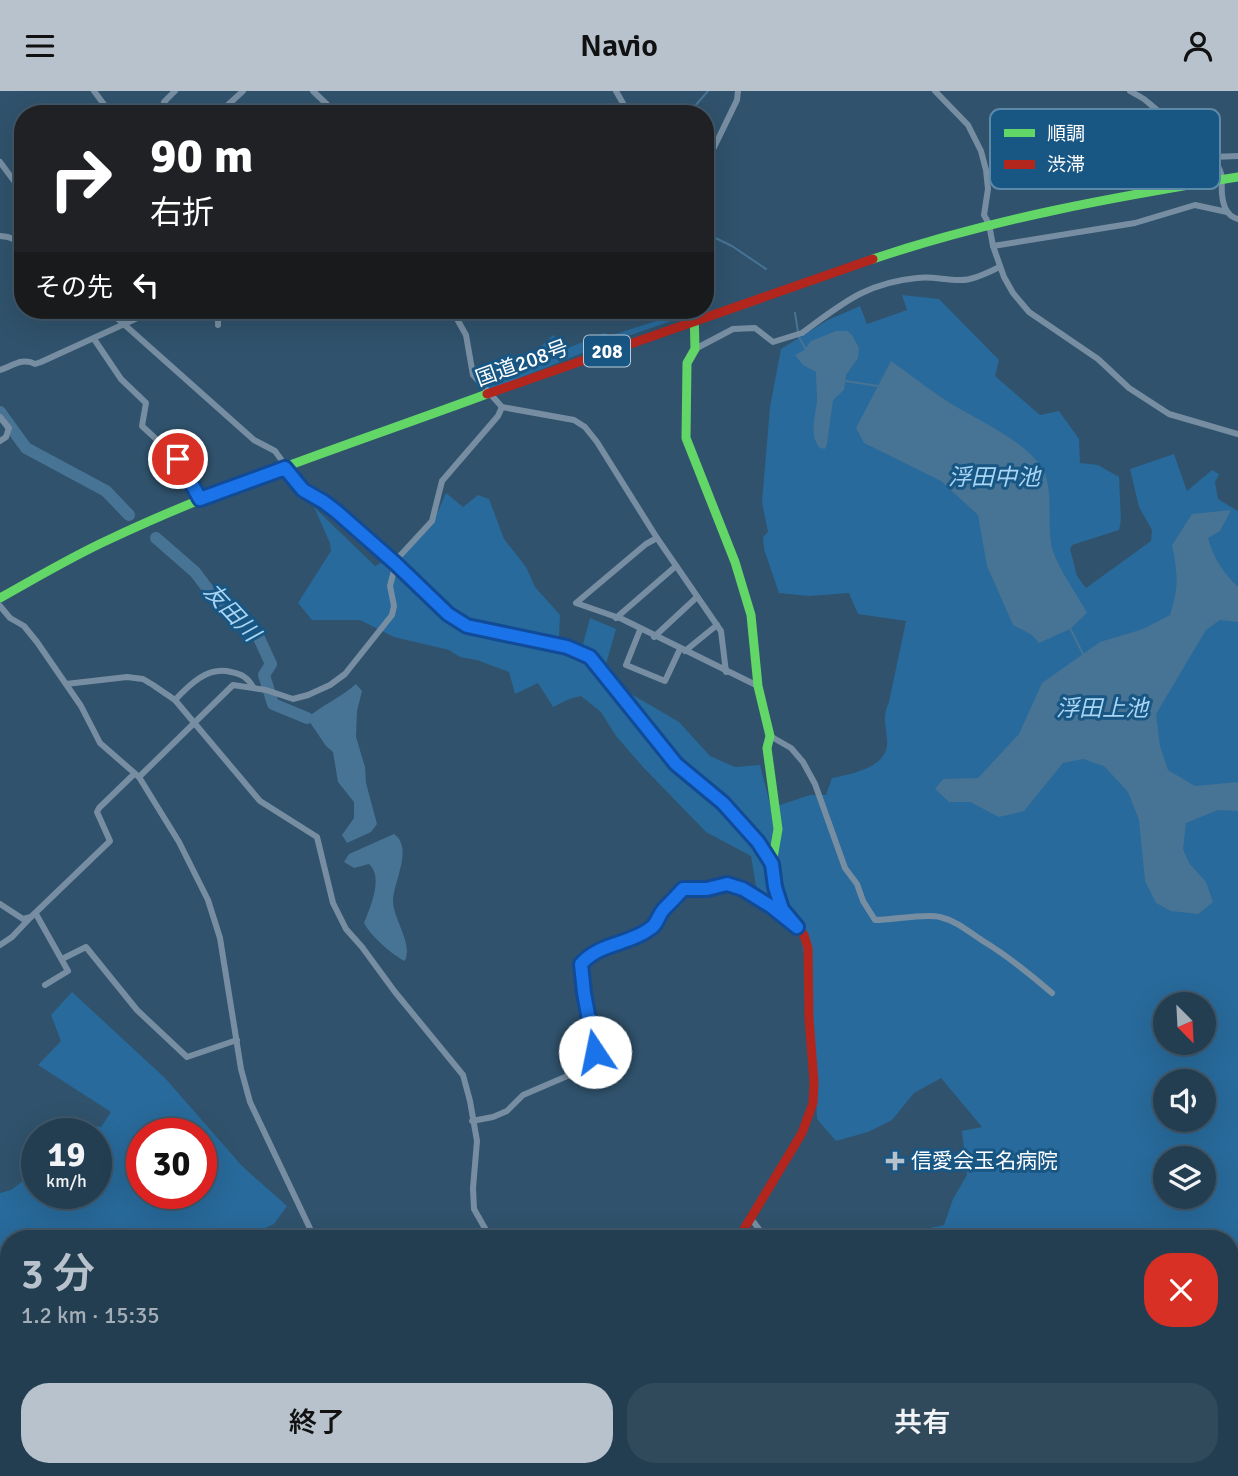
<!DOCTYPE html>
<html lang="ja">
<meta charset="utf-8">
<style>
body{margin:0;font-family:Signika,"Noto Sans JP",sans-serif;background:#30495b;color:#f1f3f6;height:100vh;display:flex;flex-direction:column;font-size:26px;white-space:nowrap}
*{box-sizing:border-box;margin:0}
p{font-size:23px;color:#a3aeb7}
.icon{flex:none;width:38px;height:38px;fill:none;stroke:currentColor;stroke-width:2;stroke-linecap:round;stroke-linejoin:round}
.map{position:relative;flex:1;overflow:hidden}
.drawer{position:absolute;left:0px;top:1139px;width:1239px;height:247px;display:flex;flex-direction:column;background:#243e51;border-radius:28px 28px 0 0;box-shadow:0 7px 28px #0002,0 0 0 2px #415768}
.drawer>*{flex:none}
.banner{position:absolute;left:14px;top:14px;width:700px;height:214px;border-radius:28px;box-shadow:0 7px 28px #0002,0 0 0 2px #415768;background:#202124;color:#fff;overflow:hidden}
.needle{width:46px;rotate:156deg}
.controls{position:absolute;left:1153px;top:901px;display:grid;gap:14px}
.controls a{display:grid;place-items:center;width:63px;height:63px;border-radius:50%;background:#243e51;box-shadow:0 7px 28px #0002,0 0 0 2px #415768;font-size:35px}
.speed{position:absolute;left:21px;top:1027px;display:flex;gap:14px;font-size:35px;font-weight:700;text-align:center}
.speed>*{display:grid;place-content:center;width:91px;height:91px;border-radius:50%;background:#243e51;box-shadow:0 7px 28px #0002,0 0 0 2px #415768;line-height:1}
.speed small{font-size:18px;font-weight:400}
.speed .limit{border:10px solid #d22;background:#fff;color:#111}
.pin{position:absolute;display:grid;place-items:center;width:60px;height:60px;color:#fff;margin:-30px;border:4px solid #fff;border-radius:50%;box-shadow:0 2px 7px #0007}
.me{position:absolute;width:77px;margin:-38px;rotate:349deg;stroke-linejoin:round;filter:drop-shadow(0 0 5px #0008)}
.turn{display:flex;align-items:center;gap:24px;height:147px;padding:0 21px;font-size:32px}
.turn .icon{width:91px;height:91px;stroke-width:2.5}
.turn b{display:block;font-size:49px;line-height:60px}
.then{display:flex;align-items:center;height:66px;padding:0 21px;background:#0003;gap:14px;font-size:26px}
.round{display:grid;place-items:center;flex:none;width:74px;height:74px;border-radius:28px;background:#30495b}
.headline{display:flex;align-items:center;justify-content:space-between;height:119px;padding:0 21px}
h1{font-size:42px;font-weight:600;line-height:52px;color:#b7c2cc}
.button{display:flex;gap:14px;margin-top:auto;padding:14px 21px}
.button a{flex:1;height:80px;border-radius:28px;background:#b7c2cc;color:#111;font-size:28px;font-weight:600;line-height:80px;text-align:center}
.button a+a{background:#30495b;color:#f1f3f6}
header{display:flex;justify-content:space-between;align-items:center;height:91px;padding:0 21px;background:#b7c2cc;color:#111;font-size:32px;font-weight:600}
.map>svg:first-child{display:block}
</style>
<header><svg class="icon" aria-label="menu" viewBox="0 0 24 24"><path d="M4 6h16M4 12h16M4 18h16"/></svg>Navio<svg class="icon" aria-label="person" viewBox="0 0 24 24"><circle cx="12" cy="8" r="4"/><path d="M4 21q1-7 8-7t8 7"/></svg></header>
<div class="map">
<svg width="1238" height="1385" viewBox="0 0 1238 1385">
<rect width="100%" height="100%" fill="#30526c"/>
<g fill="#286a9b" fill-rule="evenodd">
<path d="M902,204L939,208L999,269L995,285L1040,324L1059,320L1079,348L1080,372L1098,374L1119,386L1121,429L1119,439L1072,454L1070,458L1077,485L1086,497L1151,450L1152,439L1139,416L1130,378L1174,363L1187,400L1212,379L1219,383L1215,391L1218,408L1238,420V1385H888L887,1377H1230V1148H881L944,1134L953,1108L967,1084L962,1040L982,1036L941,987L914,1002L892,1029L868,1041L836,1050L817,1028L810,894L800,843L757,801L751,765L706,741L643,676L616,645L601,621L581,605L569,608L553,616L538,592L515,603L509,581L477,569L460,566L449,559L394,546L360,529H312L298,512L331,460L330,452L314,416L375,475L396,464L414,447L432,434L446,402L463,416L478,404L489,408L504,448L526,476L535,496L560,524L559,547L583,553L590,527L616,538L604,580L626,600L679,631L710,665L735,676L760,674L771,717L810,704H826L832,687C852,683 890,676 887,649C886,634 882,625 889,611L906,530L858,523L849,502L809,505L779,502L764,458L763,446L768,441L762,411L770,316L781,258L828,229L860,215L867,233L907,219ZM1166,914H1204V952H1166ZM1166,990H1204V1029H1166ZM1166,1068H1204V1106H1166Z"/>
<path d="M675,224L677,228L605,253L490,299L486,295L525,278L535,261L553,244L568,257L605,242L609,245Z"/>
<path d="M72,901L165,987L242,1075L287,1115L274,1133L242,1148H9V1201L0,1203V1102L11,1099L37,1079V1102H96V1043H64L73,1031L101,1036L111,1021L38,974L61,950L51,924ZM201,1043V1102H142V1043Z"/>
<path d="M80,1377H669L671,1385H82Z"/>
</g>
<g fill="#477395">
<path d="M836,240H847L852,244L859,257L858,267L846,284L844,299L833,309L827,353L825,358L820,357C809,345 815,326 817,311C817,301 816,291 816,281L803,274L795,264L804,259L811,250Z"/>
<path d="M891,270C910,283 928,298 947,310C976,329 1031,351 1045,383C1053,404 1047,437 1052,457C1059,480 1076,501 1087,522L1070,538L1039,552L1032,544L1013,534L987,475L978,424L941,390L864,352L856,337Z"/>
<path d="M1231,419L1220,440L1208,447C1214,468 1223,481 1238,496V531L1220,529L1206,539L1156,623L1160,655L1168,679L1195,695L1238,691V720L1218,719L1186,732L1183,758L1189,772L1206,791L1213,811L1198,823L1171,820L1156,812L1145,790L1139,729L1128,701L1104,675L1083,668L1063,672L1024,720L999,726L970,711H949L935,698L943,688L978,687L1019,643L1042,592L1100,551L1143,538L1170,524C1179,496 1178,483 1172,454L1192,423Z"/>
<path d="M356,593L362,600L357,620L356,646L365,676L366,692L377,733L371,741L347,752L342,744L354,727V711L338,691L333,661L326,655L307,627C322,614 340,607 356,593Z"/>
<path d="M394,743C414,757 393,791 393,811C394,829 413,853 405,870C392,864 370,844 364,832C370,817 384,786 369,773L354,777L344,771L349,763Z"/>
</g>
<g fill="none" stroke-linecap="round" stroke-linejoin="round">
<g stroke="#477395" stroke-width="2">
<path d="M688,23L708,0"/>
<path d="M705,142L732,155L766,178"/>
<path d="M795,222L798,241"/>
<path d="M799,246L805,257"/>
<path d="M846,290L878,295"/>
<path d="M1070,537L1083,563"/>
</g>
<g stroke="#477395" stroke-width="12">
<path d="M0,321L26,357L106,400L129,424"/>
<path d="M156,447L195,481L226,522L259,547L271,573L264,584L273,613L307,627"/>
<path d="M0,1275L9,1281"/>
<path d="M44,1377L48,1385"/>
</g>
<g stroke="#778ea2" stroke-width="6">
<path d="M94,0L111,23"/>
<path d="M313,0L336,22C351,24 356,7 370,23"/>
<path d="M616,0L629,23"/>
<path d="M935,0L968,34L981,60L986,79L988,98L984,124L989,133L993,155L1004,186L1013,202L1029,221L1098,268L1129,297L1169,323L1238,343"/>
<path d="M1130,0L1144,8L1213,66C1217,73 1222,81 1222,88C1221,102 1221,124 1238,128"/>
<path d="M172,23L164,11L175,0"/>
<path d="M218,23L243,0"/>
<path d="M1213,66L1238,65"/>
<path d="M0,71L23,102"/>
<path d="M705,75L737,9L738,0"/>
<path d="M0,145L8,146L23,152"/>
<path d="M993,155L1135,132L1195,114L1227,121"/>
<path d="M108,219L254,349L275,360L303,399L324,411L337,421L395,472L448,523L467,535L567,556L590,566L676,673L734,723L758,751L772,773"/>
<path d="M452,219L466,244L473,284L484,296L502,316L574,329L585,336L597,351L657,447L646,453L576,512L622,528L758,595"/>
<path d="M218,234V219"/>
<path d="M94,248L121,288L146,312L142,335L181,371L200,408"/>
<path d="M695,258L733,238L755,237L773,251L802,242C842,213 865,192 917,187C932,185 944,189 959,189C972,190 988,181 1000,176"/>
<path d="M0,279C12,275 23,266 35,273L41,271L155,219"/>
<path d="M0,326L9,337L6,346L0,350"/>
<path d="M657,447L721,540L726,581"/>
<path d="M0,515L10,527L24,535L37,551L81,615L100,652L139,686L179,751L208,809L220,847L241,978L250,1011L315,1148"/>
<path d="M616,527L676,475"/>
<path d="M640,539L626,574L665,590L680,558"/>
<path d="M654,546L697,506"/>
<path d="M685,560L717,534"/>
<path d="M66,593L127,586L143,588L153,594L175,609L260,710L317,746L333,812L346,838L362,856L395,901L463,984L470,1010L477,1050L473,1097L474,1118L491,1148"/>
<path d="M175,609C190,593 208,575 231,581C242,583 248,587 253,596"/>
<path d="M770,645L791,657L803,671L815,693L845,777L857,793L863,810L875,829C893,829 926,822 940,826C957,830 969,841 983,850C1008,865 1030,883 1052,902"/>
<path d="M139,686L233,594L266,599L293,608L308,604L330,594L345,583L392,524L394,515L390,495L397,468L432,430L442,390L498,325L502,316"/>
<path d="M0,813L23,828L31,826L110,750L97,721L99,717L133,684"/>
<path d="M36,823L68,880L45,894"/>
<path d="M0,854L12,846L29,828"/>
<path d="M62,868L86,856L137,919L187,966L237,949"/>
<path d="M472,1030L493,1026L507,1020L523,1004L593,974L595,961L581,880C583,851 633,852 652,836C658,832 657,828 660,822C665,814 676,805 683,798H707L727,793L757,806L784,825"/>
<path d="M752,1129L759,1138L760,1148"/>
<path d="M572,1377L578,1385"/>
<path d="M853,1377L859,1385"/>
<path d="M729,1385L733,1377"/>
</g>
<g stroke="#63d668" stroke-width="9">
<path d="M873,168C992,128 1114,106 1238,86"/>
<path d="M694,219L695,258L687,272L686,347L735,471L751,524L758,595L770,645L767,657L778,738L772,773L775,796L785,821"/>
<path d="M0,507C36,487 71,466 108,449C230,391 360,350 487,303"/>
</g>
<g stroke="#b3261e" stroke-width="9">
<path d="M487,303L873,168"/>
<path d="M738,1148L802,1042L813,1012L814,991L809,927L808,857L804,844L785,821"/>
</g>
</g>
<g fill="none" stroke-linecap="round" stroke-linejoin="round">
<g stroke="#114b97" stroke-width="18">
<path id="route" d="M178,368L200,408L285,377L303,399L324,411L337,421L395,472L448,523L467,535L567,556L590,566L676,673L723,712L758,751L772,773L775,796L782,818L797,836L772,816L743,798L727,793L707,798H683C677,805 670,812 663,819C658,825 658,832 651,837C629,854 601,851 581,873L584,902L595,961"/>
</g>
<use href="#route" stroke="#1a73e8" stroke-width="12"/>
</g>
<path fill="#b7c2cc" stroke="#185684" stroke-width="2.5" d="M891.5 1059.5h7v7h7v7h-7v7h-7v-7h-7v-7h7z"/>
<g text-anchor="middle" stroke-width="6" stroke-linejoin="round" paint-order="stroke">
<rect fill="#185684" stroke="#baccda" stroke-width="2" x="584" y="244.5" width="46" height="31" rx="5"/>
<g font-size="19" font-weight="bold" fill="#fff">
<text x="607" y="267">208</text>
</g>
<g font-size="21" fill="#fff" stroke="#185684">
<text transform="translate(522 272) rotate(-20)" y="7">国道208号</text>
</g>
<g font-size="21" fill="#fff" stroke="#185684" text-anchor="start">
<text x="911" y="1077">信愛会玉名病院</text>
</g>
<g font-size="23" font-style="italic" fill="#a9d5f4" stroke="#185684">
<text x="994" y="394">浮田中池</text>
<text transform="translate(232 521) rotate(47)" y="8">友田川</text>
<text x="1102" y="625">浮田上池</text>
</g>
</g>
<rect x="990" y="18" width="230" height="80" rx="10" fill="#185684" stroke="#5d89a9" stroke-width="2"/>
<rect x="1004" y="38" width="31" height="8" fill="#63d668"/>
<rect x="1004" y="69" width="31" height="9" fill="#b3261e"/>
<g font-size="19" fill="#fff">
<text x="1047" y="49">順調</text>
<text x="1047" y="80">渋滞</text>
</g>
</svg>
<div class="controls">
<a><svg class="needle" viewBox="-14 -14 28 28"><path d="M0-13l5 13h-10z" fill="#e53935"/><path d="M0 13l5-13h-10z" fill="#a3aeb7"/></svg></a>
<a><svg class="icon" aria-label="sound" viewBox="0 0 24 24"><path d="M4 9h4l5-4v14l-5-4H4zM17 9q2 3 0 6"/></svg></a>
<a><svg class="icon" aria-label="layers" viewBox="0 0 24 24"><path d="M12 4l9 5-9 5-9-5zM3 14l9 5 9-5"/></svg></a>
</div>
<div class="speed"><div>19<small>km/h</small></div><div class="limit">30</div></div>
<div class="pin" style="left:178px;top:368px;background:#d93025"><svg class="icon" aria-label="arrive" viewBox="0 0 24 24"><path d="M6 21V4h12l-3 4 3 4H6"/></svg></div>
<svg class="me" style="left:595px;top:961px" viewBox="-20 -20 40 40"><circle r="19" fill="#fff"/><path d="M0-13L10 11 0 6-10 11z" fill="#1a73e8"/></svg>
<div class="banner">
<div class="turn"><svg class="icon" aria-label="right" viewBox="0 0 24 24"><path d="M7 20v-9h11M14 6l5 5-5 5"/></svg><div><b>90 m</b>右折</div></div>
<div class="then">その先<svg class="icon" aria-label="left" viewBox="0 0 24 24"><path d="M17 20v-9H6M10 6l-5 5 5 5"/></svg></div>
</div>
<section class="drawer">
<div class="headline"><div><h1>3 分</h1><p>1.2 km · 15:35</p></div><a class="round" style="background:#d93025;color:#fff"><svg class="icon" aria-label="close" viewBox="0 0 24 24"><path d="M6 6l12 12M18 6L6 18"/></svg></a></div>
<div class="button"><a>終了</a><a>共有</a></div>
</section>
</div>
